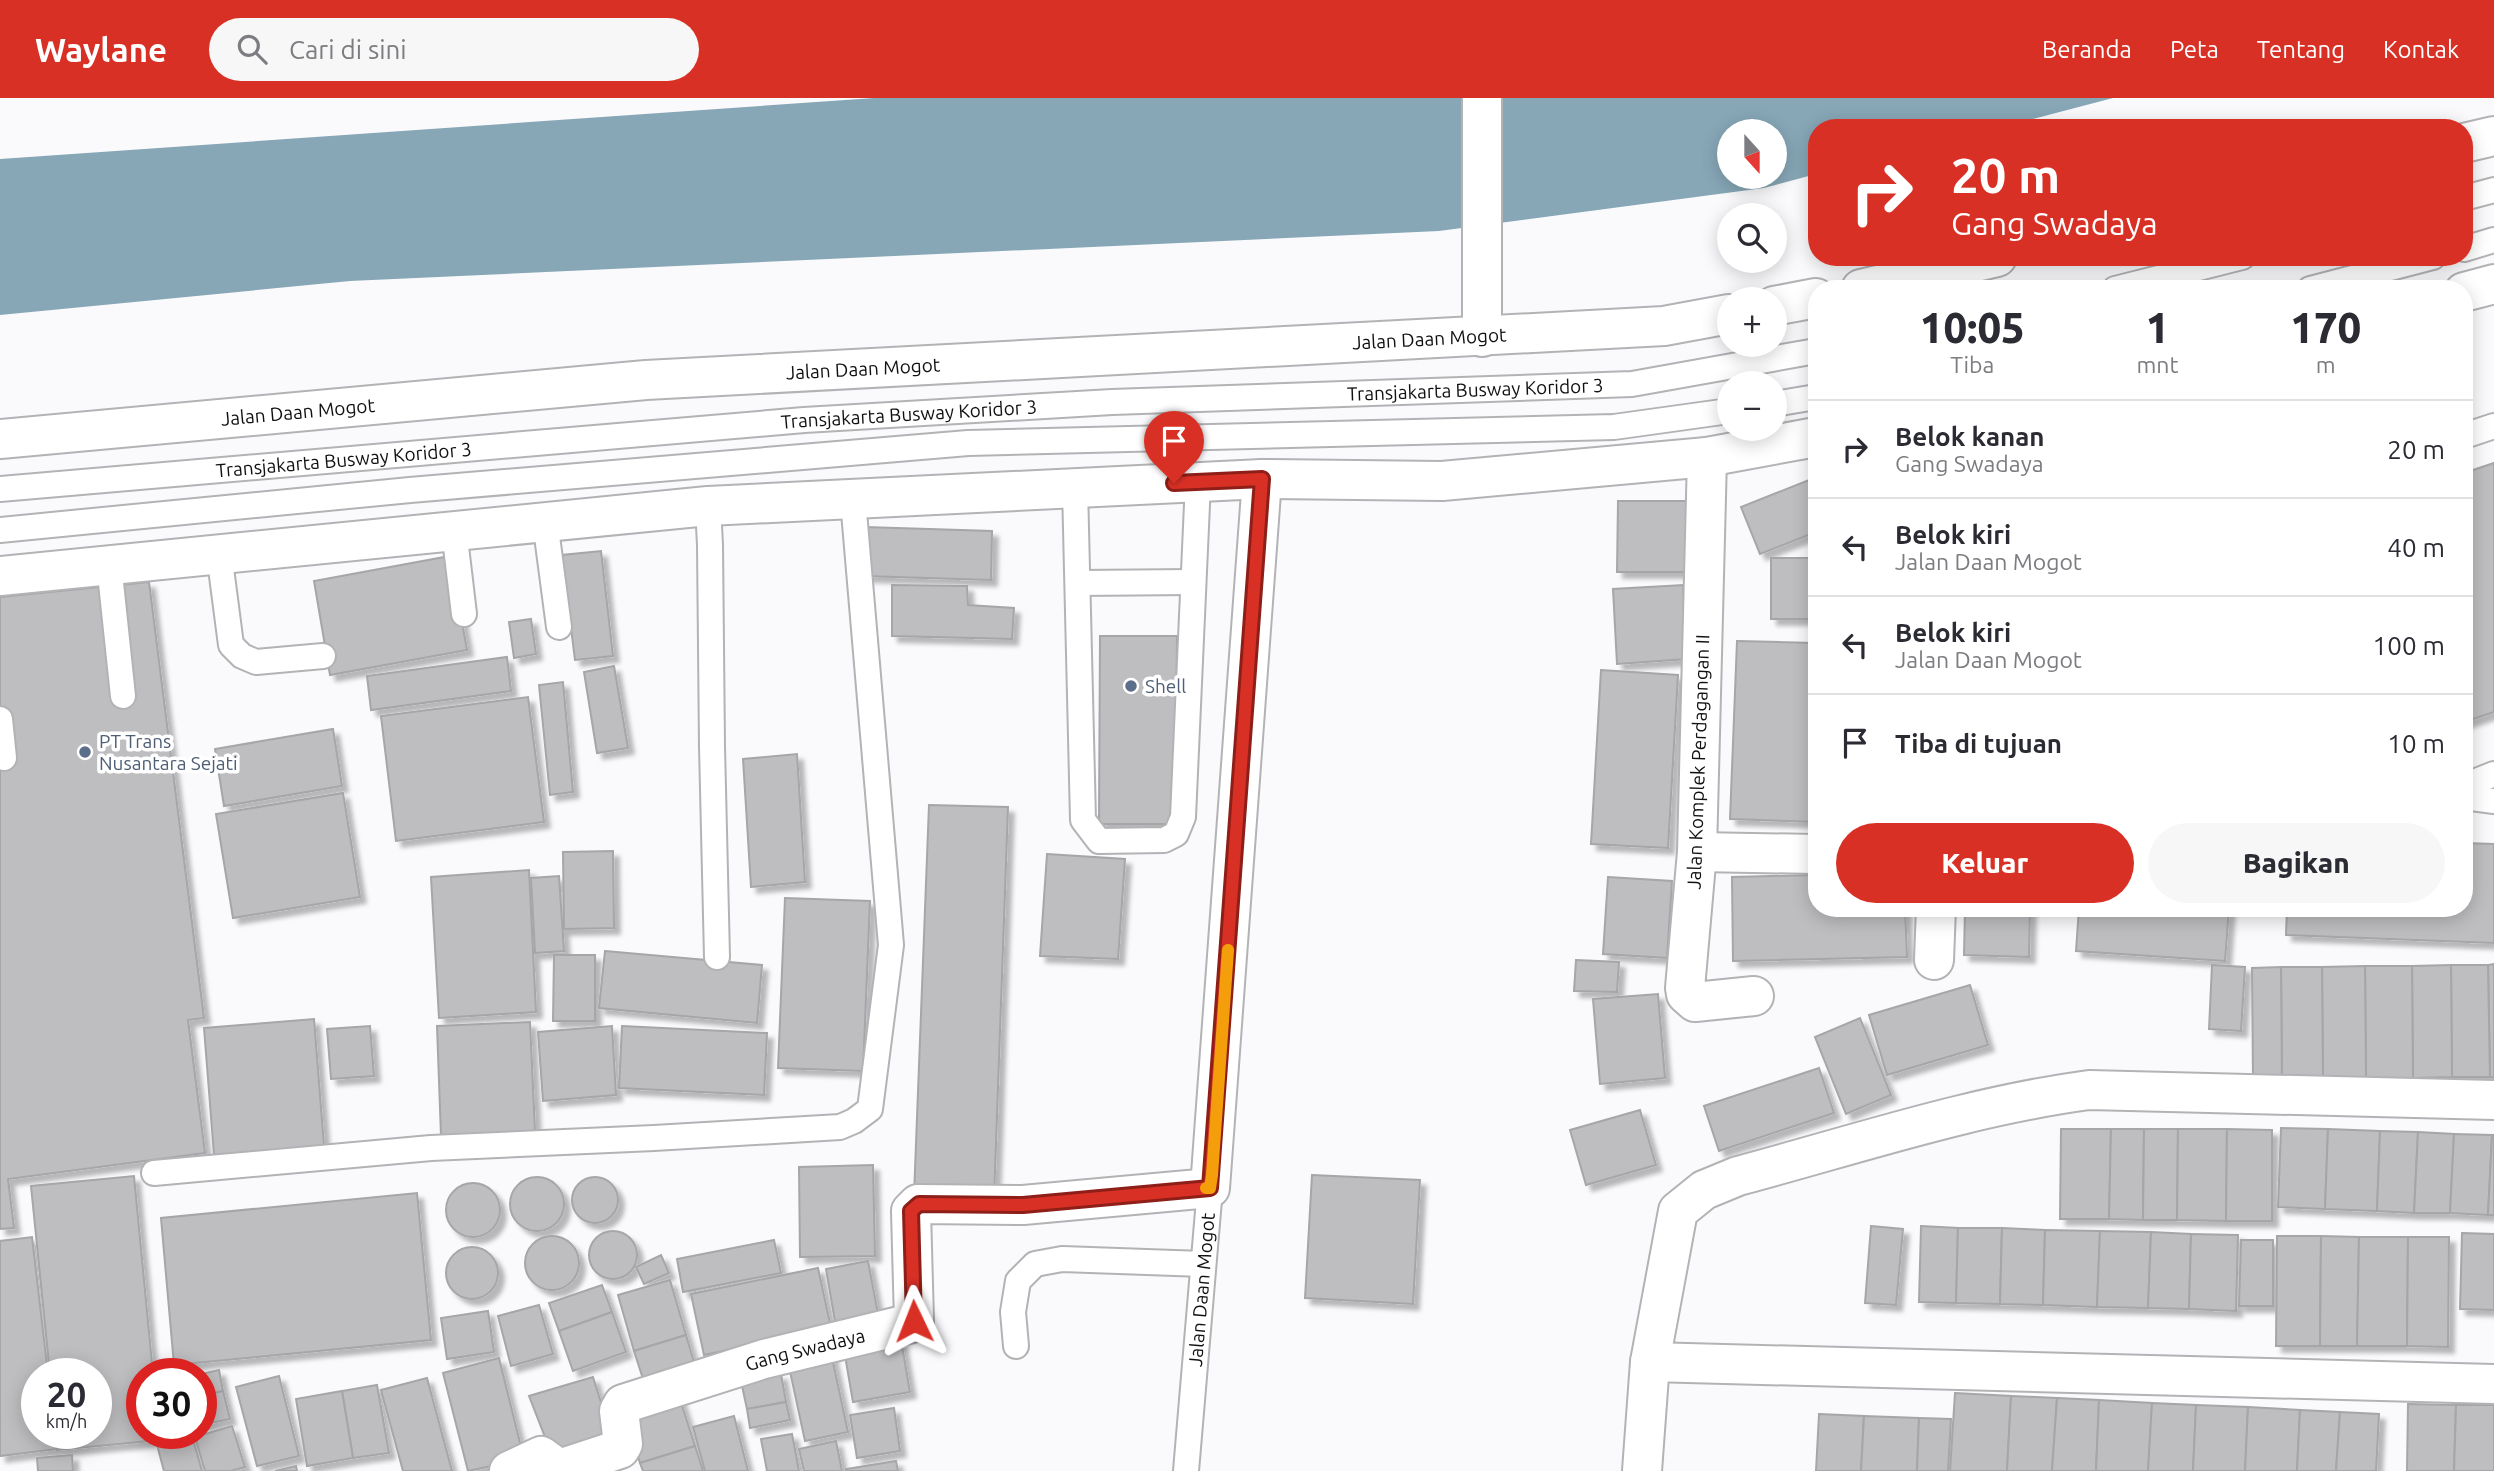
<!DOCTYPE html>
<html lang="id">
<meta charset="utf-8">
<style>
body{margin:0;font-family:Ubuntu,sans-serif;background:#f7f7f7;color:#2b2b33;height:100vh;display:flex;flex-direction:column;font-size:26px;white-space:nowrap}
*{box-sizing:border-box;margin:0}
p{font-size:23px;color:#7c7c81}
.icon{flex:none;width:38px;height:38px;fill:none;stroke:currentColor;stroke-width:2;stroke-linecap:round;stroke-linejoin:round}
.map{position:relative;flex:1;overflow:hidden}
.details{position:absolute;left:1808px;top:182px;width:665px;height:637px;display:flex;flex-direction:column;background:#fff;border-radius:28px;box-shadow:0 4px 18px #0003}
.details>*{flex:none}
.hud{position:absolute;left:1808px;top:21px;width:665px;height:147px;border-radius:28px;box-shadow:0 4px 18px #0003;background:#d93025;color:#fff;overflow:hidden}
.needle{width:46px;rotate:159deg}
.controls{position:absolute;left:1717px;top:21px;display:grid;gap:14px}
.controls a{display:grid;place-items:center;width:70px;height:70px;border-radius:50%;background:#fff;box-shadow:0 4px 18px #0003;font-size:35px}
.speed{position:absolute;left:21px;top:1260px;display:flex;gap:14px;font-size:35px;font-weight:700;text-align:center}
.speed>*{display:grid;place-content:center;width:91px;height:91px;border-radius:50%;background:#fff;box-shadow:0 4px 18px #0003;line-height:1}
.speed small{font-size:18px;font-weight:400}
.speed .limit{border:10px solid #d22;background:#fff;color:#111}
.pin{position:absolute;display:grid;place-items:center;width:60px;height:60px;color:#fff;margin:-72px -30px;border-radius:50% 50% 50% 0;rotate:-45deg;box-shadow:0 0 7px #0007}
.pin .icon{rotate:45deg}
.me{position:absolute;width:77px;margin:-38px;rotate:358deg;stroke-linejoin:round;filter:drop-shadow(0 0 5px #0008)}
.turn{display:flex;align-items:center;gap:24px;height:147px;padding:0 28px;font-size:32px}
.turn .icon{width:91px;height:91px;stroke-width:2.5}
.turn b{display:block;font-size:49px;line-height:60px}
.eta{display:flex;justify-content:space-evenly;align-items:center;height:119px;text-align:center}
.eta b{font-size:42px;font-weight:800;line-height:49px}
.primary-button{display:flex;gap:14px;margin-top:auto;padding:14px 28px}
.primary-button a{flex:1;height:80px;border-radius:42px;background:#d93025;color:#fff;font-size:28px;font-weight:800;line-height:80px;text-align:center}
.primary-button a+a{background:#f7f7f7;color:#2b2b33}
ul{padding:0;list-style:none}
li{display:flex;align-items:center;gap:21px;height:98px;padding:0 28px;border-top:2px solid #e1e1e2}
li div{flex:1}
li b{display:block;font-size:26px}
li em{font-style:normal}
header{display:flex;align-items:center;gap:42px;box-sizing:border-box;height:98px;padding:0 35px;background:#d93025;color:#fff}
header strong{font-size:33px}
nav{display:flex;gap:38px;margin-inline-start:auto;font-size:24px}
.search{width:490px;height:63px;background:#f7f7f7;display:flex;align-items:center;gap:18px;box-sizing:border-box;padding:0 24px;border-radius:38px;color:#7c7c81;font-size:26px}
.map>svg:first-child{display:block}
</style>
<header>
<strong>Waylane</strong>
<div class="search"><svg class="icon" aria-label="search" viewBox="0 0 24 24"><circle cx="10" cy="10" r="6"/><path d="M15 15l6 6"/></svg>Cari di sini</div>
<nav><a>Beranda</a><a>Peta</a><a>Tentang</a><a>Kontak</a></nav>
</header>
<div class="map">
<svg width="2494" height="1373" viewBox="0 0 2494 1373">
<defs>
<filter id="shadow"><feDropShadow dx="6" dy="6" stdDeviation="2" flood-color="#0004"/></filter>
</defs>
<rect width="100%" height="100%" fill="#fafafd"/>
<path fill="#87a7b7" fill-rule="evenodd" d="M874,0H2113L1998,30H1816V76L1764,90L1439,133L350,183L0,217V61ZM1729,33H1774V79H1729Z"/>
<g fill="#bebec1" stroke="#a5a6a8" stroke-width="2" filter="url(#shadow)">
<path d="M2494,365V614L2464,624V375Z"/>
<path d="M1809,382L1816,401V434L1760,456L1741,409Z"/>
<path d="M1618,403H1689L1688,474H1617Z"/>
<path d="M865,429L992,433L991,482L863,478Z"/>
<path d="M601,453L613,558L575,562L562,457Z"/>
<path d="M450,458L467,552L330,577L314,483Z"/>
<rect x="1771" y="460" width="45" height="61"/>
<path d="M149,484L204,920L188,922L205,1055L8,1081L14,1130L0,1131V499Z"/>
<path d="M892,487L967,488L968,507L1014,510L1012,541L892,538Z"/>
<path d="M1683,487L1687,561L1617,566L1613,491Z"/>
<path d="M531,521L536,556L514,560L509,524Z"/>
<path d="M1100,538H1177L1175,726H1099Z"/>
<path d="M1737,543L1816,545V724L1730,721Z"/>
<path d="M507,559L511,593L371,612L367,578Z"/>
<path d="M614,568L628,650L597,655L584,574Z"/>
<path d="M1601,572L1678,577L1668,750L1591,746Z"/>
<path d="M563,584L573,694L550,697L539,587Z"/>
<path d="M528,599L544,724L396,743L381,618Z"/>
<path d="M333,631L342,688L224,708L215,651Z"/>
<path d="M797,656L805,784L751,789L743,661Z"/>
<path d="M343,695L360,799L233,820L216,716Z"/>
<path d="M929,707L1008,709L994,1101L914,1098Z"/>
<path d="M2464,745L2494,746V845L2286,837L2287,810H2464Z"/>
<path d="M613,753L614,830L564,831L563,754Z"/>
<path d="M1047,756L1125,761L1118,861L1040,858Z"/>
<path d="M529,772L536,914L439,920L431,779Z"/>
<path d="M1816,777V810H1905L1907,859L1733,863L1732,779Z"/>
<path d="M559,778L564,853L535,855L531,780Z"/>
<path d="M1608,779L1672,783L1667,860L1603,856Z"/>
<path d="M785,800L870,803L863,973L778,970Z"/>
<path d="M1965,810H2030L2029,859L1964,857Z"/>
<path d="M2079,810H2229L2225,863L2076,853Z"/>
<path d="M605,853L762,867L757,925L599,910Z"/>
<path d="M554,857H595V923H553Z"/>
<path d="M1576,862L1619,864L1617,894L1574,893Z"/>
<path d="M2494,866V979H2490L2488,867Z"/>
<path d="M2212,867L2245,869L2241,933L2209,931Z"/>
<path d="M2451,867H2488L2490,979H2452Z"/>
<path d="M2451,867L2452,979L2413,980L2412,868Z"/>
<path d="M2365,868H2412L2413,980H2366Z"/>
<path d="M2365,868L2366,980L2323,981L2322,869Z"/>
<path d="M2281,869H2322L2323,981L2282,982Z"/>
<path d="M2281,869L2282,982H2253L2252,870Z"/>
<path d="M1970,887L1988,947L1887,977L1869,917Z"/>
<path d="M1658,896L1665,980L1600,986L1593,901Z"/>
<path d="M1860,920L1891,997L1846,1016L1815,939Z"/>
<path d="M314,921L324,1048L214,1057L204,930Z"/>
<path d="M530,924L535,1034L441,1038L437,928Z"/>
<path d="M370,928L374,978L331,981L327,931Z"/>
<path d="M612,928L616,997L543,1003L538,934Z"/>
<path d="M622,928L767,935L764,997L619,990Z"/>
<path d="M1819,970L1834,1015L1719,1053L1704,1008Z"/>
<path d="M1640,1012L1656,1067L1586,1087L1570,1032Z"/>
<path d="M2281,1030L2328,1031L2325,1111L2278,1109Z"/>
<path d="M2061,1031H2111L2109,1121H2060Z"/>
<path d="M2111,1031H2144L2143,1122L2109,1121Z"/>
<path d="M2144,1031H2178L2177,1122H2143Z"/>
<path d="M2178,1031H2227L2226,1123L2177,1122Z"/>
<path d="M2227,1031L2272,1032V1123H2226Z"/>
<path d="M2328,1031L2380,1033L2377,1113L2325,1111Z"/>
<path d="M2380,1033L2418,1034L2414,1115L2377,1113Z"/>
<path d="M2418,1034L2454,1036L2450,1115H2414Z"/>
<path d="M2454,1036L2492,1037L2488,1117L2450,1115Z"/>
<path d="M2492,1037H2494V1117H2488Z"/>
<path d="M873,1067L875,1158L800,1159L799,1069Z"/>
<path d="M1312,1077L1420,1082L1413,1206L1305,1200Z"/>
<path d="M134,1078L153,1276H142V1335H158L159,1342L57,1352L56,1335H96V1276H50L31,1088Z"/>
<circle cx="595" cy="1102" r="23"/>
<circle cx="537" cy="1106" r="27"/>
<circle cx="473" cy="1112" r="27"/>
<path d="M417,1095L431,1242L174,1267L161,1120Z"/>
<path d="M1871,1128L1903,1131L1896,1207L1865,1205Z"/>
<path d="M1921,1128L1958,1130L1956,1205L1919,1204Z"/>
<path d="M1958,1130H2002L2000,1206L1956,1205Z"/>
<path d="M2002,1130L2045,1132L2043,1207L2000,1206Z"/>
<path d="M2045,1132L2100,1133L2097,1209L2043,1207Z"/>
<circle cx="613" cy="1157" r="24"/>
<path d="M2100,1133L2151,1134L2148,1210L2097,1209Z"/>
<path d="M2151,1134L2191,1136L2189,1211L2148,1210Z"/>
<path d="M2462,1135L2494,1136V1212L2460,1211Z"/>
<path d="M2191,1136L2238,1137L2236,1213L2189,1211Z"/>
<path d="M2277,1138H2321L2320,1248H2276Z"/>
<path d="M2321,1138L2359,1139L2357,1248H2320Z"/>
<circle cx="552" cy="1165" r="27"/>
<path d="M32,1139L48,1276H37V1335H55L57,1351L0,1358V1143Z"/>
<path d="M2359,1139H2408L2407,1248H2357Z"/>
<path d="M2408,1139H2449L2448,1249L2407,1248Z"/>
<path d="M774,1142L781,1175L683,1194L677,1161Z"/>
<path d="M2241,1142H2273V1208H2239Z"/>
<circle cx="472" cy="1175" r="26"/>
<path d="M661,1157L669,1175L644,1186L636,1169Z"/>
<path d="M868,1163L879,1221L836,1229L826,1171Z"/>
<path d="M818,1170L831,1230L704,1257L691,1196Z"/>
<path d="M670,1182L686,1237L634,1253L618,1197Z"/>
<path d="M602,1187L612,1214L559,1233L549,1205Z"/>
<path d="M539,1207L553,1256L511,1268L498,1218Z"/>
<path d="M488,1213L494,1254L447,1261L441,1220Z"/>
<path d="M612,1214L626,1254L573,1273L559,1233Z"/>
<path d="M686,1237L696,1271L645,1287L634,1253Z"/>
<path d="M901,1242L910,1294L853,1304L844,1252Z"/>
<path d="M831,1255L848,1334L805,1343L788,1264Z"/>
<path d="M499,1260L524,1361L468,1373L443,1275Z"/>
<path d="M219,1272L223,1293L201,1298V1276Z"/>
<path d="M781,1276L786,1304L747,1311L741,1283Z"/>
<path d="M279,1278L299,1358L257,1368L236,1289Z"/>
<path d="M593,1279L614,1346L554,1362L529,1298Z"/>
<path d="M427,1280L452,1373H403L381,1292Z"/>
<path d="M377,1287L389,1355L353,1360L342,1293Z"/>
<path d="M223,1293L230,1321L201,1327V1298Z"/>
<path d="M342,1293L353,1360L307,1368L296,1301Z"/>
<path d="M678,1295L695,1348L640,1365L624,1312Z"/>
<path d="M1955,1295L2011,1298L2007,1373H1950Z"/>
<path d="M2011,1298L2057,1300L2052,1373H2007Z"/>
<path d="M2057,1300L2099,1302L2096,1373H2052Z"/>
<path d="M2099,1302L2152,1305L2148,1373H2096Z"/>
<path d="M786,1304L790,1322L750,1330L747,1311Z"/>
<path d="M2152,1305L2196,1307L2193,1373H2148Z"/>
<path d="M2408,1306L2456,1307L2454,1373H2407Z"/>
<path d="M2196,1307L2248,1309L2245,1373H2193Z"/>
<path d="M2456,1307H2494V1373H2454Z"/>
<path d="M2248,1309L2300,1312L2297,1373H2245Z"/>
<path d="M894,1310L900,1353L857,1360L850,1317Z"/>
<path d="M2300,1312L2340,1314L2336,1373H2297Z"/>
<path d="M2340,1314L2379,1316L2376,1373H2336Z"/>
<path d="M1819,1316L1864,1318L1861,1373H1816Z"/>
<path d="M734,1318L748,1373H705L693,1329Z"/>
<path d="M1864,1318L1919,1320L1917,1373H1861Z"/>
<path d="M1919,1320L1951,1321L1948,1373H1917Z"/>
<path d="M232,1328L245,1369L231,1373H205L195,1339Z"/>
<path d="M792,1336L799,1373H767L761,1341Z"/>
<path d="M192,1338L202,1373H164L157,1347Z"/>
<path d="M836,1343L842,1373H804L799,1351Z"/>
<path d="M695,1348L703,1373H643L640,1365Z"/>
<path d="M72,1357L73,1373H38L37,1360Z"/>
<path d="M896,1363L898,1373H846V1371Z"/>
<path d="M296,1368L297,1373H275Z"/>
</g>
<g fill="none" stroke-linecap="round" stroke-linejoin="round">
<g stroke="#b3b3b6" stroke-width="28">
<g id="lane">
<path d="M2464,100L2494,92"/>
<path d="M2464,151L2494,142"/>
<path d="M2115,191L2242,159"/>
<path d="M2310,191L2433,159"/>
<path d="M1774,306L1816,299"/>
<path d="M2464,338L2494,328"/>
<path d="M1075,389L1083,722L1099,743L1164,742L1176,736L1183,719L1198,384"/>
<path id="s1" d="M0,391L804,322L1112,304L1632,286L1816,253"/>
<path d="M708,408L710,447L712,649L717,859"/>
<path d="M545,423L559,529"/>
<path d="M0,432L410,392L968,345L1614,329L1729,313"/>
<path d="M454,432L464,516"/>
<path d="M219,455L231,547L242,558L256,564L323,558"/>
<path d="M109,466L123,598"/>
<path d="M1078,485L1192,484"/>
<path d="M0,621L4,660"/>
<path d="M2464,688L2494,676"/>
<path d="M2464,699L2494,703"/>
<path d="M154,1075L431,1050L654,1040L840,1029L854,1023L870,1011L891,847L853,402"/>
<path d="M1016,1248L1013,1214L1018,1183L1035,1166L1062,1161L1203,1166"/>
<path id="s2" d="M1186,1373L1210,1090"/>
</g>
</g>
<g stroke="#b3b3b6" stroke-width="42">
<g id="street">
<path d="M1482,239V0"/>
<path d="M1707,359L1697,754L1685,890L1686,896L1695,904L1754,898"/>
<path d="M1697,754L1816,756"/>
<path d="M1934,862L1936,810"/>
<path d="M1650,1264L2494,1286"/>
<path id="s3" d="M509,1373L541,1358L559,1371L620,1351L623,1346L619,1313L623,1306L764,1261L912,1225L914,1223L911,1113L918,1106L1023,1107L1210,1090L1262,381"/>
<path d="M1642,1373L1650,1264L1678,1113L1704,1092L1738,1078C1854,1047 1970,1008 2089,992L2494,1002"/>
</g>
</g>
<g stroke="#b3b3b6" stroke-width="42">
<g id="highway">
<path d="M2464,45L2494,38"/>
<path d="M1861,191L1997,159"/>
<path d="M2464,194L2494,186"/>
<path d="M1774,208L1816,200"/>
<path id="s4" d="M0,341L646,282L1664,228L1729,216"/>
<path d="M0,478L708,408L1262,381L1442,383L1707,359L1816,339"/>
</g>
</g>
<use href="#lane" stroke="#fff" stroke-width="24"/>
<use href="#street" stroke="#fff" stroke-width="38"/>
<use href="#highway" stroke="#fff" stroke-width="38"/>
</g>
<g fill="none" stroke-linecap="round" stroke-linejoin="round">
<g stroke="#8d1f18" stroke-width="18">
<path id="route" d="M914,1223L911,1113L919,1106L1023,1107L1210,1090L1262,381L1174,385"/>
</g>
<use href="#route" stroke="#d93025" stroke-width="12"/>
<path stroke="#f59e0b" stroke-width="12" d="M1206,1090H1210L1212,1077L1228,852"/>
</g>
<g fill="#5c6f8a" stroke="#fff" stroke-width="2.5">
<circle cx="1131" cy="588" r="7"/>
<circle cx="85" cy="654" r="7"/>
</g>
<g text-anchor="middle" stroke-width="7" stroke-linejoin="round" paint-order="stroke">
<g font-size="19" fill="#111112" stroke="#fff">
<text dy="7" stroke="none"><textPath href="#s4" startOffset="1433">Jalan Daan Mogot</textPath></text>
<text dy="7" stroke="none"><textPath href="#s4" startOffset="866">Jalan Daan Mogot</textPath></text>
<text dy="7" stroke="none"><textPath href="#s1" startOffset="1479">Transjakarta Busway Koridor 3</textPath></text>
<text dy="7" stroke="none"><textPath href="#s4" startOffset="299">Jalan Daan Mogot</textPath></text>
<text dy="7" stroke="none"><textPath href="#s1" startOffset="912">Transjakarta Busway Koridor 3</textPath></text>
<text dy="7" stroke="none"><textPath href="#s1" startOffset="345">Transjakarta Busway Koridor 3</textPath></text>
<text transform="translate(1698 664) rotate(-88)" y="7">Jalan Komplek Perdagangan II</text>
<text dy="7" stroke="none"><textPath href="#s2" startOffset="182">Jalan Daan Mogot</textPath></text>
<text dy="7" stroke="none"><textPath href="#s3" startOffset="359">Gang Swadaya</textPath></text>
</g>
<g font-size="19" fill="#4e5e75" stroke="#fff" text-anchor="start">
<text x="1145" y="595">Shell</text>
<text x="99" y="650">PT Trans<tspan x="99" dy="22">Nusantara Sejati</tspan></text>
</g>
</g>
</svg>
<div class="controls">
<a><svg class="needle" viewBox="-14 -14 28 28"><path d="M0-13l5 13h-10z" fill="#e53935"/><path d="M0 13l5-13h-10z" fill="#7c7c81"/></svg></a>
<a><svg class="icon" aria-label="search" viewBox="0 0 24 24"><circle cx="10" cy="10" r="6"/><path d="M15 15l6 6"/></svg></a>
<a>+</a>
<a>−</a>
</div>
<div class="speed"><div>20<small>km/h</small></div><div class="limit">30</div></div>
<div class="pin" style="left:1174px;top:385px;background:#d93025"><svg class="icon" aria-label="arrive" viewBox="0 0 24 24"><path d="M6 21V4h12l-3 4 3 4H6"/></svg></div>
<svg class="me" style="left:914px;top:1223px" viewBox="-20 -20 40 40"><path d="M0-17L14 15 0 8-14 15z" fill="#d93025" stroke="#fff" stroke-width="4"/></svg>
<div class="hud">
<div class="turn"><svg class="icon" aria-label="right" viewBox="0 0 24 24"><path d="M7 20v-9h11M14 6l5 5-5 5"/></svg><div><b>20 m</b>Gang Swadaya</div></div>
</div>
<section class="details">
<div class="eta">
<div><b>10:05</b><p>Tiba</p></div>
<div><b>1</b><p>mnt</p></div>
<div><b>170</b><p>m</p></div>
</div>
<ul>
<li><svg class="icon" aria-label="right" viewBox="0 0 24 24"><path d="M7 20v-9h11M14 6l5 5-5 5"/></svg><div><b>Belok kanan</b><p>Gang Swadaya</p></div><em>20 m</em></li>
<li><svg class="icon" aria-label="left" viewBox="0 0 24 24"><path d="M17 20v-9H6M10 6l-5 5 5 5"/></svg><div><b>Belok kiri</b><p>Jalan Daan Mogot</p></div><em>40 m</em></li>
<li><svg class="icon" aria-label="left" viewBox="0 0 24 24"><path d="M17 20v-9H6M10 6l-5 5 5 5"/></svg><div><b>Belok kiri</b><p>Jalan Daan Mogot</p></div><em>100 m</em></li>
<li><svg class="icon" aria-label="arrive" viewBox="0 0 24 24"><path d="M6 21V4h12l-3 4 3 4H6"/></svg><div><b>Tiba di tujuan</b></div><em>10 m</em></li>
</ul>
<div class="primary-button"><a>Keluar</a><a>Bagikan</a></div>
</section>
</div>
